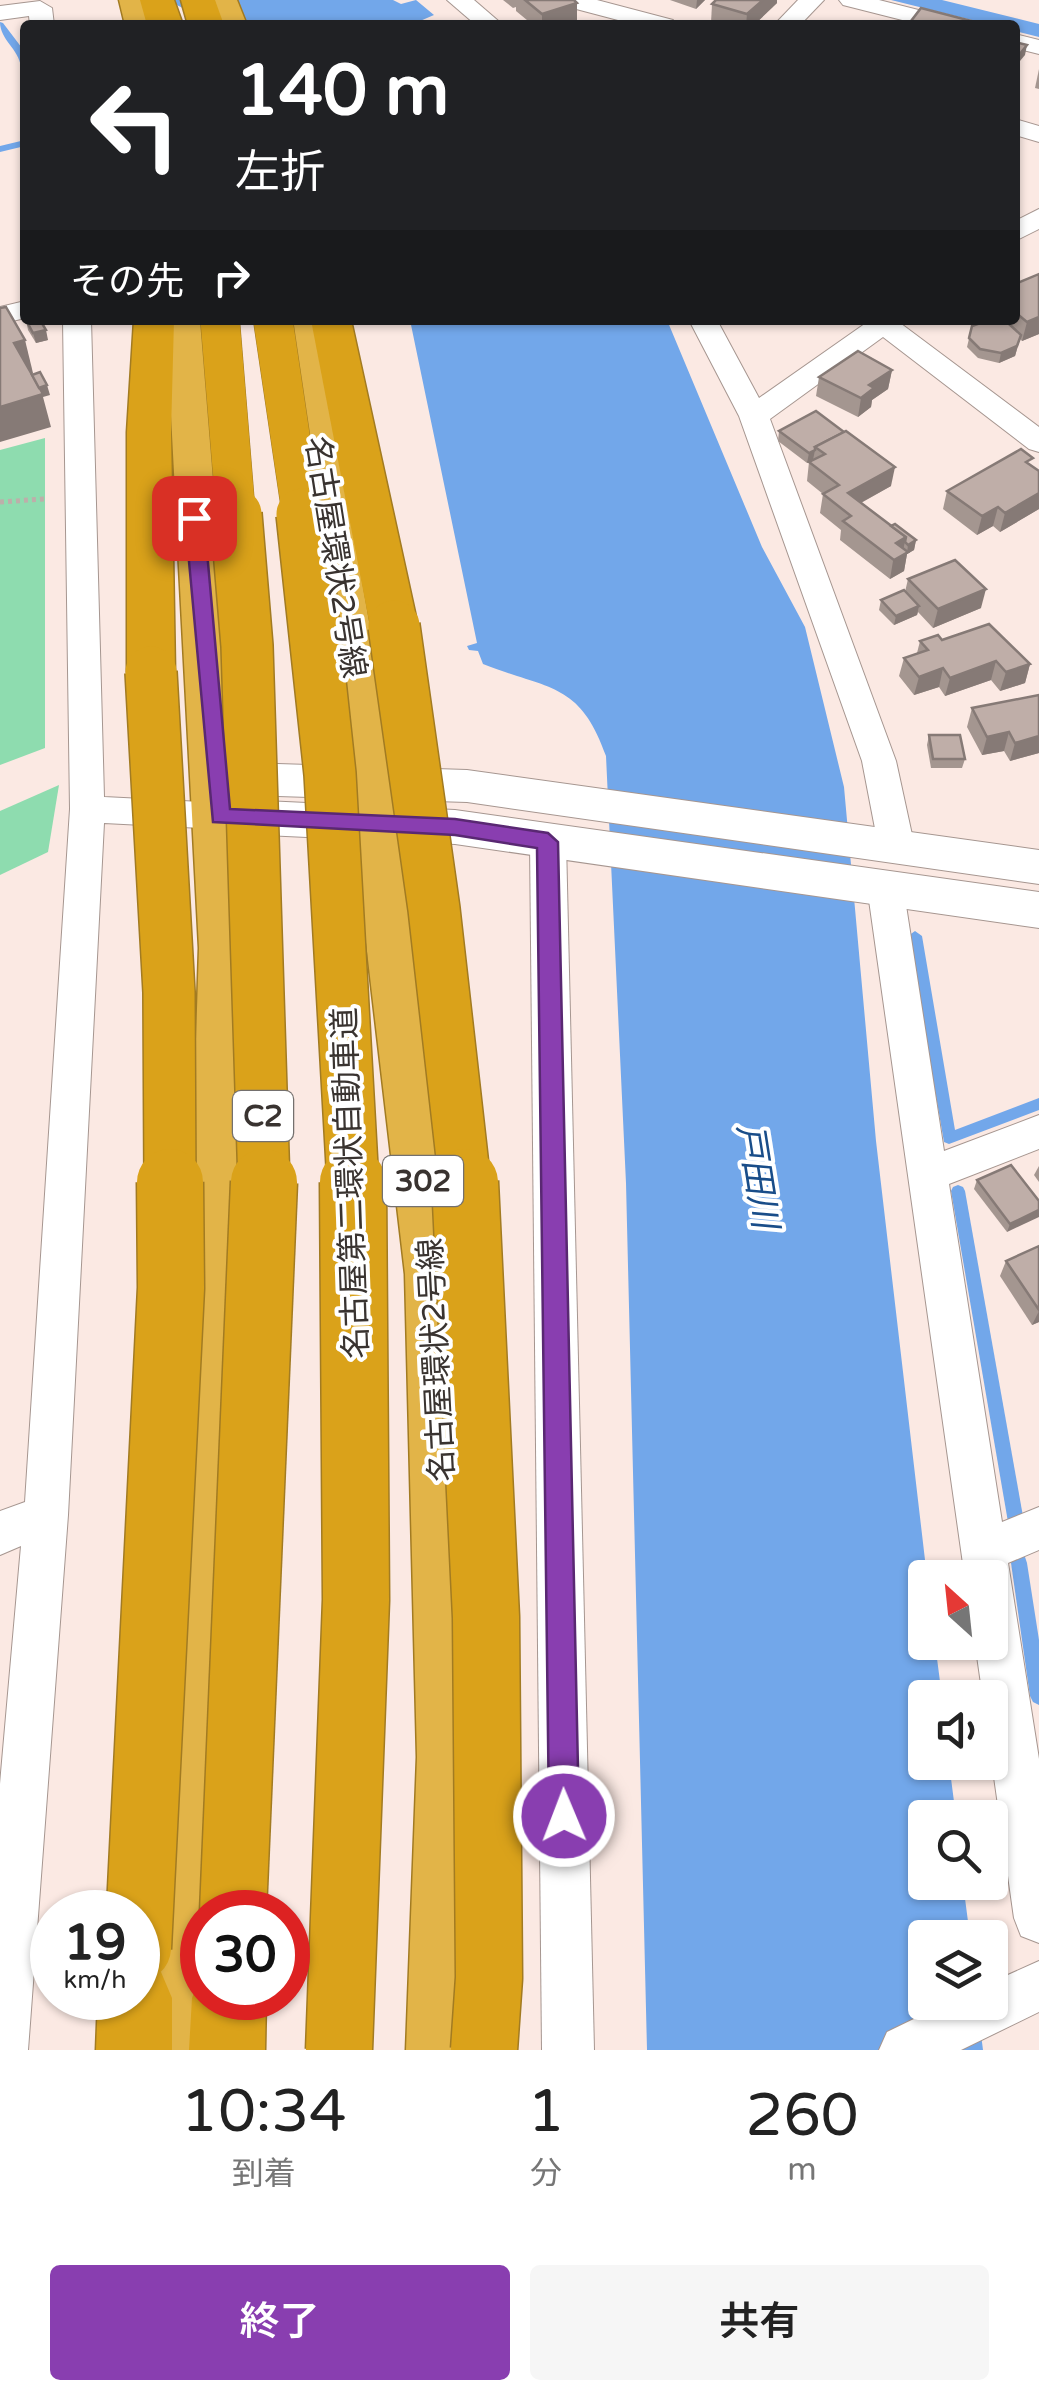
<!DOCTYPE html>
<html lang="ja">
<meta charset="utf-8">
<style>
body{margin:0;font-family:"Varela Round","Noto Sans JP",sans-serif;background:#f6f6f6;color:#222;height:100vh;display:flex;flex-direction:column;font-size:38px;white-space:nowrap}
*{box-sizing:border-box;margin:0}
p{font-size:32px;color:#767676}
.icon{flex:none;width:55px;height:55px;fill:none;stroke:currentColor;stroke-width:2;stroke-linecap:round;stroke-linejoin:round}
.map{position:relative;height:2050px;overflow:hidden}
.sheet{display:flex;flex-direction:column;background:#fff;flex:1}
.sheet>*{flex:none}
.top-card{position:absolute;left:20px;top:20px;width:1000px;height:305px;border-radius:10px;box-shadow:0 2px 8px #0004;background:#202124;color:#fff;overflow:hidden}
.needle{width:65px;rotate:333deg}
.controls{position:absolute;left:908px;top:1560px;display:grid;gap:20px}
.controls a{display:grid;place-items:center;width:100px;height:100px;border-radius:10px;background:#fff;box-shadow:0 2px 8px #0004;font-size:50px}
.speed{position:absolute;left:30px;top:1890px;display:flex;gap:20px;font-size:50px;font-weight:700;text-align:center}
.speed>*{display:grid;place-content:center;width:130px;height:130px;border-radius:50%;background:#fff;box-shadow:0 2px 8px #0004;line-height:1}
.speed small{font-size:25px;font-weight:400}
.speed .limit{border:15px solid #d22;background:#fff;color:#111}
.pin{position:absolute;display:grid;place-items:center;width:85px;height:85px;color:#fff;margin:-42px;border-radius:20px;box-shadow:0 5px 15px #0006}
.me{position:absolute;width:110px;margin:-55px;rotate:359deg;stroke-linejoin:round;filter:drop-shadow(0 0 8px #0008)}
.turn{display:flex;align-items:center;gap:35px;height:210px;padding:0 50px;font-size:45px}
.turn .icon{width:130px;height:130px;stroke-width:2.5}
.turn b{display:block;font-size:70px;line-height:85px}
.then{display:flex;align-items:center;height:95px;padding:0 50px;background:#0003;gap:20px;font-size:38px}
.eta{display:flex;justify-content:space-evenly;align-items:center;height:170px;text-align:center}
.eta b{font-size:60px;font-weight:600;line-height:70px}
.cta{display:flex;gap:20px;margin-top:auto;padding:20px 50px}
.cta a{flex:1;height:115px;border-radius:10px;background:#893eb0;color:#fff;font-size:40px;font-weight:600;line-height:115px;text-align:center}
.cta a+a{background:#f6f6f6;color:#222}
.map>svg:first-child{display:block}
</style>
<div class="map">
<svg width="1039" height="2050" viewBox="0 0 1039 2050">
<rect width="100%" height="100%" fill="#fbe9e3"/>
<g fill="#8edcaf">
<path d="M45,438V748L0,765V450Z"/>
<path d="M59,785L48,852L0,875V811Z"/>
</g>
<g fill="#72a7ea">
<path d="M167,0H393L401,4L416,0L434,15L420,21L424,25H216Z"/>
<path d="M891,0H942L1039,24V37L1015,31V25H992Z"/>
<path d="M410,320H667L762,547L805,627L844,787L876,1141L927,1577L925,1642L935,1643L942,1697L925,1698V1762L949,1763L956,1817L925,1818V1882L963,1883L970,1937L925,1938V2002L977,2003L983,2050H647L626,1183L606,756C580,682 549,690 483,664L478,651L469,650L467,646L477,643Z"/>
</g>
<g fill="none" stroke-linecap="round" stroke-linejoin="round">
<g fill="#72a7ea" fill-rule="evenodd">
<path d="M0,22L3,23L25,52V70L21,67C19,49 0,40 0,22Z"/>
<path d="M25,140V146L0,152V146Z"/>
<path d="M915,931L922,936L955,1130L1039,1098V1110L949,1144L944,1142L908,936Z"/>
<path d="M958,1185L963,1187L965,1191L1024,1522L1022,1528L1016,1530L1010,1528L1008,1522L951,1191L953,1187Z"/>
<path d="M1019,1555L1025,1557L1027,1563L1039,1640V1705L1033,1702L1030,1696L1011,1563L1013,1557Z"/>
</g>
<g stroke="#a69690" stroke-width="2">
<g id="minor">
<path d="M447,0H474L503,25H476Z"/>
<path d="M557,0H597L673,20L677,25H637L561,5Z"/>
<path d="M798,0H824L800,25H774Z"/>
<path d="M839,0H879L958,20L962,25H922L843,5Z"/>
<path d="M40,1L52,8L54,25H30L29,16L0,20V6Z"/>
<path d="M1015,34L1039,40V54L1015,48Z"/>
<path d="M1015,119L1039,126V142L1015,135Z"/>
<path d="M1039,209V229L1015,241V221Z"/>
<path d="M25,301V318L0,324V307Z"/>
<path d="M63,320H91L104,797L221,803L233,807L238,816L233,825L221,829L104,823L68,1515L28,2050H0V1784L21,1546L0,1555V1511L25,1502L70,809Z"/>
<path d="M689,320H717L759,398L866,323L864,320H896L1039,427V452L1029,449L883,337L770,419L896,761L914,844L908,853L896,857L884,853L878,844L862,761L739,416Z"/>
<path d="M548,829L560,833L566,842L594,2050H542L530,842L536,833Z"/>
<path d="M885,872L898,876L903,886L944,1151L1039,1115V1149L949,1184L1002,1522L1039,1507V1550L1008,1563L1039,1759V1943L1021,1936L1014,1918L990,1749V1698H983L975,1642H990V1578H965L867,886L872,876Z"/>
<path d="M1039,1961V2012L961,2050H879L887,2032L949,2002H990V1983Z"/>
</g>
</g>
<g stroke="#a69690" stroke-width="2">
<g id="tertiary">
<path d="M217,762L467,770L1039,850V884L467,802L217,794L202,789L195,778L202,767Z"/>
<path d="M221,799L455,810L1039,892V928L455,844L221,833L205,828L199,816L205,804Z"/>
</g>
</g>
<g stroke="#a27b22" stroke-width="3">
<g id="trunk">
<path d="M119,0H153L161,25H125Z"/>
<path d="M203,0H237L247,25H211Z"/>
<path d="M166,320H206L253,948L240,1888L238,1912H202V1998H232L228,2050H152L168,1888L199,948Z"/>
<path d="M276,320H316L397,781L465,1274L487,1757L482,2050H406L417,1757L405,1274L347,781Z"/>
</g>
</g>
<g stroke="#a27b22" stroke-width="3">
<g id="motorway">
<path d="M140,0H174L183,25H147Z"/>
<path d="M181,0H215L224,25H188Z"/>
<path d="M134,320H174L171,432L175,672L168,684L151,689L134,684L127,672V432Z"/>
<path d="M311,320H351L418,626L411,638L394,642L377,638L370,626Z"/>
<path d="M138,1962L161,1972L172,1998V2050H96L98,1998H138Z"/>
<path d="M202,1972V1998H266L265,2050H189L192,1998Z"/>
</g>
</g>
<path stroke="#bdafaa" stroke-width="5" stroke-dasharray="4 4" stroke-linecap="butt" d="M0,502L44,499"/>
<use href="#minor" fill="#fff" fill-rule="evenodd"/>
<use href="#tertiary" fill="#fff" fill-rule="evenodd"/>
<use href="#trunk" fill="#e2b448" fill-rule="evenodd"/>
<use href="#motorway" fill="#daa21a" fill-rule="evenodd"/>
<g stroke="#a27b22" stroke-width="40" stroke-linecap="butt">
<g id="motorway-bridge-far2">
<path d="M220,320L236,516"/>
<path d="M273,320L302,516"/>
</g>
</g>
<g stroke="#a27b22" stroke-width="54" stroke-linecap="butt">
<g id="motorway-bridge-far1">
<path d="M236,514L247,646L264,1184"/>
<path d="M302,514L330,774L353,1184"/>
<path d="M394,626L434,909L465,1184"/>
<path d="M151,672L169,992L170,1184"/>
</g>
</g>
<g stroke="#a27b22" stroke-width="69" stroke-linecap="butt">
<g id="motorway-bridge">
<path d="M465,1182L486,1617L489,1978L484,2050"/>
<path d="M233,1912L264,1182"/>
<path d="M138,1948L171,1288L170,1182"/>
<path d="M339,2050L356,1600L353,1182"/>
</g>
</g>
<use href="#motorway-bridge-far2" stroke="#daa21a" stroke-width="39"/>
<use href="#motorway-bridge-far1" stroke="#daa21a" stroke-width="51"/>
<use href="#motorway-bridge" stroke="#daa21a" stroke-width="66"/>
</g>
<g fill="#a49690">
<path d="M503,0H574L577,21L565,25H533L516,11V7L513,8Z"/>
<path d="M670,0H705L696,9Z"/>
<path d="M777,3L754,25H718L711,23L712,4Z"/>
<path d="M1039,69V89L1035,88Z"/>
<path d="M1039,274V334L1022,341L1020,339L1015,356L999,363L978,358L967,347L972,326L999,322L997,320H1015V284Z"/>
<path d="M26,320L48,340L36,343L28,330Z"/>
<path d="M892,370L888,389L872,400L871,407L858,417L816,396L819,377Z"/>
<path d="M816,411L891,486L861,503L891,526L916,540L914,550L907,554L904,571L890,579L840,540L841,530L820,513L823,494L807,481L809,462L813,460L807,463L778,441L779,431Z"/>
<path d="M1031,466L1039,471V509L1000,532L993,526L977,535L943,509L947,491Z"/>
<path d="M908,579L981,608L933,628L918,612L917,615L894,625L879,610L881,600L905,592Z"/>
<path d="M942,640L1030,664L1025,683L1000,691L991,680L945,696L939,687L914,695L899,676L904,658L917,653L920,641Z"/>
<path d="M1039,695V753L1010,761L1004,751L982,755L967,727L972,708Z"/>
<path d="M929,735L965,759L962,768H931L927,745Z"/>
<path d="M1039,1166V1182L1034,1175Z"/>
<path d="M977,1180L1039,1201L1007,1232L974,1189Z"/>
<path d="M1039,1246V1322L1032,1325L1000,1276L1006,1261Z"/>
</g>
<g fill="#867a76">
<path d="M697,0H705L696,9Z"/>
<path d="M763,0H777V3L754,25H746L747,14Z"/>
<path d="M577,3V21L565,25H542V14Z"/>
<path d="M1027,45L1025,55L1015,67V60Z"/>
<path d="M1039,317V334L1022,341L1027,322Z"/>
<path d="M46,330L48,340L36,343L33,333Z"/>
<path d="M1021,335L1015,356L999,363L1001,353Z"/>
<path d="M25,340L33,373L23,376L14,343Z"/>
<path d="M892,370L888,389L872,400L871,407L858,417L861,398L869,385Z"/>
<path d="M47,385L50,395L43,397L51,427L0,442V407L37,389Z"/>
<path d="M815,450L813,460L807,463L809,453Z"/>
<path d="M895,467L891,486L844,512L848,493Z"/>
<path d="M1039,493V509L1000,532L1005,513Z"/>
<path d="M998,507L993,526L977,535L982,516Z"/>
<path d="M906,537L902,555L907,553L908,545L916,540L914,550L907,554L904,571L890,579L896,543Z"/>
<path d="M986,589L981,608L933,628L938,609Z"/>
<path d="M919,606L917,615L894,625L896,616Z"/>
<path d="M996,661L991,680L945,696L950,678Z"/>
<path d="M1030,664L1025,683L1000,691L1006,672Z"/>
<path d="M943,668L939,687L914,695L919,677Z"/>
<path d="M1009,732L1004,751L982,755L987,737Z"/>
<path d="M1039,736V753L1010,761L1015,743Z"/>
<path d="M1039,1210V1217L1007,1232L1010,1224Z"/>
<path d="M1039,1311V1322L1032,1325Z"/>
</g>
<g fill="#bfaea8" stroke="#867a76" stroke-width="2.5">
<path d="M525,0H574L577,3L542,14Z"/>
<path d="M716,0H763L747,14L712,4Z"/>
<path d="M921,8L983,24L908,25Z"/>
<path d="M1015,42L1027,45L1015,60Z"/>
<path d="M1039,274V317L1027,322L1015,312V284Z"/>
<path d="M6,307L25,340L14,343L43,394L0,407V308Z"/>
<path d="M26,320H40L46,330L33,333Z"/>
<path d="M989,320L1009,324L1021,335L1017,346L1001,353L980,349L969,338L972,326Z"/>
<path d="M858,351L892,370L869,385L874,388L861,398L819,377Z"/>
<path d="M40,372L47,385L39,388L32,375Z"/>
<path d="M816,411L844,432L815,447V450L809,453L779,431Z"/>
<path d="M846,431L895,467L848,493L906,537L896,543L908,552L894,560L843,521L851,516L823,494L839,485L809,462L825,454L815,447Z"/>
<path d="M1021,449L1033,458L1026,462L1039,471V493L1005,513L998,507L982,516L947,491Z"/>
<path d="M895,524L916,540L908,545L905,542L906,537L891,526Z"/>
<path d="M955,560L986,589L938,609L908,579Z"/>
<path d="M904,590L919,606L896,616L881,600Z"/>
<path d="M989,624L1030,664L1006,672L996,661L950,678L943,668L919,677L904,658L928,650L920,641L938,635L942,640Z"/>
<path d="M1039,695V736L1015,743L1009,732L987,737L972,708Z"/>
<path d="M929,735H960L965,759H933Z"/>
<path d="M1011,1165L1039,1201V1210L1010,1224L977,1180Z"/>
<path d="M1039,1246V1310L1006,1261Z"/>
</g>
<path fill="#893eb0" stroke="#592872" stroke-width="2.5" d="M194,512L204,518L230,809L455,819L548,833L558,842L579,1816L574,1826L564,1831L554,1826L549,1816L537,848L455,835L213,822L185,518Z"/>
<g text-anchor="middle" stroke-width="8" stroke-linejoin="round" paint-order="stroke">
<g fill="#fff" stroke="#74706e" stroke-width="2.5">
<rect x="233" y="1091" width="60" height="50" rx="8"/>
<rect x="383" y="1156" width="80" height="50" rx="8"/>
</g>
<g font-size="30" font-weight="bold" fill="#393330">
<text x="263" y="1126">C2</text>
<text x="423" y="1191">302</text>
</g>
<g font-size="32" fill="#393330" stroke="#fff">
<text transform="translate(336 557) rotate(81)" y="11">名古屋環状2号線</text>
<text transform="translate(350 1183) rotate(-92)" y="11">名古屋第二環状自動車道</text>
<text transform="translate(436 1360) rotate(-93)" y="11">名古屋環状2号線</text>
</g>
<g font-size="35" font-style="italic" fill="#194d89" stroke="#fff">
<text transform="translate(758 1176) rotate(81)" y="12">戸田川</text>
</g>
</g>
</svg>
<div class="controls">
<a><svg class="needle" viewBox="-14 -14 28 28"><path d="M0-13l5 13h-10z" fill="#e53935"/><path d="M0 13l5-13h-10z" fill="#767676"/></svg></a>
<a><svg class="icon" aria-label="sound" viewBox="0 0 24 24"><path d="M4 9h4l5-4v14l-5-4H4zM17 9q2 3 0 6"/></svg></a>
<a><svg class="icon" aria-label="search" viewBox="0 0 24 24"><circle cx="10" cy="10" r="6"/><path d="M15 15l6 6"/></svg></a>
<a><svg class="icon" aria-label="layers" viewBox="0 0 24 24"><path d="M12 4l9 5-9 5-9-5zM3 14l9 5 9-5"/></svg></a>
</div>
<div class="speed"><div>19<small>km/h</small></div><div class="limit">30</div></div>
<div class="pin" style="left:194px;top:518px;background:#d93025"><svg class="icon" aria-label="arrive" viewBox="0 0 24 24"><path d="M6 21V4h12l-3 4 3 4H6"/></svg></div>
<svg class="me" style="left:564px;top:1816px" viewBox="-20 -20 40 40"><circle r="17" fill="#893eb0" stroke="#fff" stroke-width="3"/><path d="M0-11L8 9 0 5-8 9z" fill="#fff"/></svg>
<div class="top-card">
<div class="turn"><svg class="icon" aria-label="left" viewBox="0 0 24 24"><path d="M17 20v-9H6M10 6l-5 5 5 5"/></svg><div><b>140 m</b>左折</div></div>
<div class="then">その先<svg class="icon" aria-label="right" viewBox="0 0 24 24"><path d="M7 20v-9h11M14 6l5 5-5 5"/></svg></div>
</div>
</div>
<section class="sheet">
<div class="eta">
<div><b>10:34</b><p>到着</p></div>
<div><b>1</b><p>分</p></div>
<div><b>260</b><p>m</p></div>
</div>
<div class="cta"><a>終了</a><a>共有</a></div>
</section>
